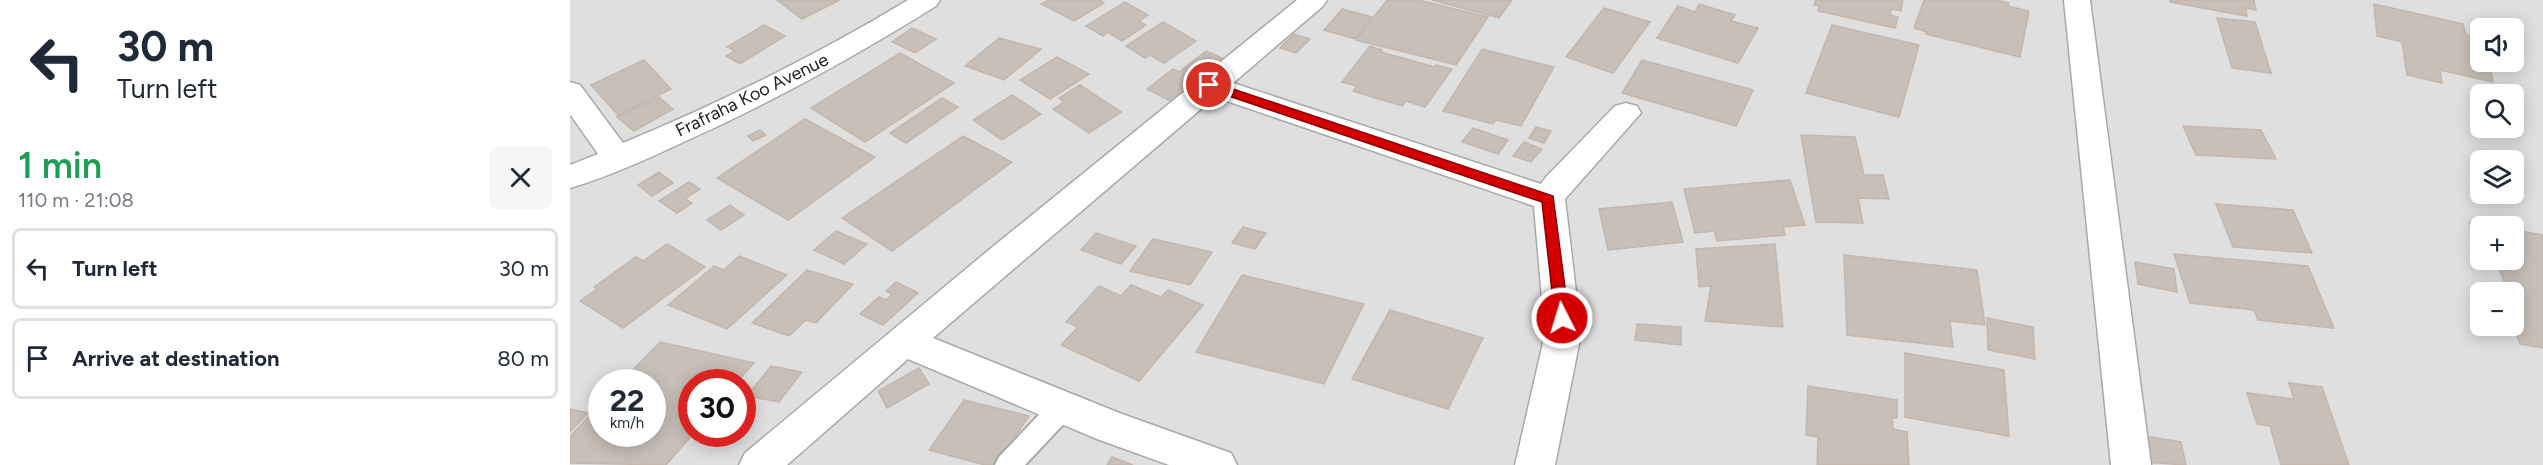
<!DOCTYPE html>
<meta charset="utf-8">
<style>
body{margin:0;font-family:Figtree,sans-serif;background:#f6f6f7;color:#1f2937;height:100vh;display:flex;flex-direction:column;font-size:22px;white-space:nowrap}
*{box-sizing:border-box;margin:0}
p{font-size:20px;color:#747a83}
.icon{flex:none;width:33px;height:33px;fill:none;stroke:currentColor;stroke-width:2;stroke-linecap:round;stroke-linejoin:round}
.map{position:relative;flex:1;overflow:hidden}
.details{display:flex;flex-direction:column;background:#fff;width:570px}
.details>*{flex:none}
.banner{background:#fff;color:#1f2937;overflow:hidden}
.fabs{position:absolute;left:1900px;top:18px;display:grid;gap:12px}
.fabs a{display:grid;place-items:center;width:54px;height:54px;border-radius:9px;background:#fff;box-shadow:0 3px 15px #0003;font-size:30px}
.speed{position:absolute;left:18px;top:369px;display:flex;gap:12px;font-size:30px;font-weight:700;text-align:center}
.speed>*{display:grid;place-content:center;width:78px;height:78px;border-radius:50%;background:#fff;box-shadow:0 3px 15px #0003;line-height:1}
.speed small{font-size:15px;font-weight:400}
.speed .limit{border:9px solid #d22;background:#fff;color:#111}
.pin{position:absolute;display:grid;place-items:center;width:51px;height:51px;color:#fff;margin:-26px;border:3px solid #fff;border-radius:50%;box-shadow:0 2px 6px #0007}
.me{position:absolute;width:66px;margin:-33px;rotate:355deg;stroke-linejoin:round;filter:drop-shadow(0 0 4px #0008)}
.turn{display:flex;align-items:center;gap:21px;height:126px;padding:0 18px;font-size:27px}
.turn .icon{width:78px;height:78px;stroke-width:2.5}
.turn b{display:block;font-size:42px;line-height:51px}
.round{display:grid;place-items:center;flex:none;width:63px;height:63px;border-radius:9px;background:#f6f6f7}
.summary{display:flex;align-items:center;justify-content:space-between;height:102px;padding:0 18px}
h1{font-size:36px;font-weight:600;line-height:45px;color:#1e9e55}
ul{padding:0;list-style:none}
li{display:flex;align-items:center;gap:18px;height:81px;margin:0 12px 9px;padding:0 6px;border:3px solid #e0e1e3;border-radius:9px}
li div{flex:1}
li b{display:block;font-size:22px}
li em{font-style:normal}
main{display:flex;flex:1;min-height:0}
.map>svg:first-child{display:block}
</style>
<main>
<section class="details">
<div class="banner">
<div class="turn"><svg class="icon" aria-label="left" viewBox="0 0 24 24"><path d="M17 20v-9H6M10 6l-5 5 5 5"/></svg><div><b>30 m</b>Turn left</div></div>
</div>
<div class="summary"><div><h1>1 min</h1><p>110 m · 21:08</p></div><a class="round"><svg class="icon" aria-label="close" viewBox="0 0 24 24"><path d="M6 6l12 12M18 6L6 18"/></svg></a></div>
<ul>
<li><svg class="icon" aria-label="left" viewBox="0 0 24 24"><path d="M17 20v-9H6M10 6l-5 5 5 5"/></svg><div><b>Turn left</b></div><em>30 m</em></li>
<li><svg class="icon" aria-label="arrive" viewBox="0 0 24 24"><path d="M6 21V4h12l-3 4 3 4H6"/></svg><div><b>Arrive at destination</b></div><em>80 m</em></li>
</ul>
</section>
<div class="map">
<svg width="1973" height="465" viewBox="0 0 1973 465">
<rect width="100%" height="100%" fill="#f2efe9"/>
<path fill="#e0dfdf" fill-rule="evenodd" d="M0,0H1973V465H0ZM1911,28H1944V62H1911ZM1911,94H1944V128H1911ZM1911,160H1944V194H1911ZM1911,226H1944V260H1911ZM1911,292H1944V326H1911ZM32,382H82V434H32ZM122,382H172V434H122Z"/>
<g fill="#c7bfb8" stroke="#c4b6ab" stroke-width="1.5">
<path d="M207,0H270L232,19Z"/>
<path d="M479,0H530L534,3L504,21L471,4Z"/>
<path d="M817,0H849L918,17L886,65L786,40Z"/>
<path d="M862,0H942L929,18Z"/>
<path d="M1246,0H1333L1331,11L1322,9L1320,15L1328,17L1325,28L1248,11L1249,6L1244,5Z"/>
<path d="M1354,0H1425L1439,3L1438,6L1459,11L1450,57L1356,34L1357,32L1344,28Z"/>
<path d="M1600,0H1684L1686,10L1676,8L1677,16L1600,2Z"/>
<path d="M555,2L578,15L569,21L576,25L552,41L538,32L533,36L516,26Z"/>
<path d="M1129,4L1165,15L1161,21L1188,28L1168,63L1087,38L1108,6L1125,12Z"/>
<path d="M1804,4L1893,24L1896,35L1911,38V62H1919L1923,82L1870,70L1872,83L1837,75L1832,42L1807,36Z"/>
<path d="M1034,8L1080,22L1043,73L996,57Z"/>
<path d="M772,9L802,17L785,39L754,30Z"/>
<path d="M1647,18L1685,22L1701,73L1662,68Z"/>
<path d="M593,22L626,41L594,63L580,55L575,58L556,46Z"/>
<path d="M194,25L215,36L170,64L156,56L165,51L157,47Z"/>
<path d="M1262,25L1349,45L1329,117L1236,93Z"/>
<path d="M342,28L366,39L345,53L322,42Z"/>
<path d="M724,34L740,39L726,53L710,48Z"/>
<path d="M429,38L471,49L434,80L395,66Z"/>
<path d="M800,46L812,50L811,52L865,67L866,65L882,69L855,107L836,101L832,106L783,91L787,86L772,82Z"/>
<path d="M912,49L984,67L951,126L926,120L923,124L873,111Z"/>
<path d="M636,51L656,60L603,102L577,89L603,69L609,72Z"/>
<path d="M330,53L384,83L295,142L241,108Z"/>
<path d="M487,57L519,74L480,99L450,80Z"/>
<path d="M74,60L101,89L48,115L21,85Z"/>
<path d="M1072,60L1183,90L1166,126L1052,93Z"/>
<path d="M510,85L551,112L519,133L483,109L494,102L489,98Z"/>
<path d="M442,95L471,114L432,140L403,120Z"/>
<path d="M89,97L103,109L64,131L47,117Z"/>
<path d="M372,98L388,107L336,143L320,133Z"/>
<path d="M235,119L305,157L218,220L147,178Z"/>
<path d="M1613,126L1691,130L1706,159L1626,155Z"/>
<path d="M966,127L981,131L974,143L959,138Z"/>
<path d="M903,128L938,140L928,154L892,142Z"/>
<path d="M190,130L196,135L183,141L178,136Z"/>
<path d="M1231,135L1285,137L1294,175H1313L1319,199L1288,198L1293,223L1246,222Z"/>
<path d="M393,136L442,162L322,251L272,218Z"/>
<path d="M954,142L972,149L961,162L943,156Z"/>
<path d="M89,172L103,183L82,196L68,185Z"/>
<path d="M1220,180L1235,225L1213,227L1215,235L1147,241L1144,231L1125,233L1114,189Z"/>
<path d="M119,182L130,189L115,199L122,203L107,213L89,201Z"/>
<path d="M1102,202L1113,242L1038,250L1029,209Z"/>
<path d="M1646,204L1723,210L1742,253L1663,247Z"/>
<path d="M160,205L174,215L151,230L137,220Z"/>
<path d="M1899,222L1924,226H1911V250Z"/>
<path d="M673,227L696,233L685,249L662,243Z"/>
<path d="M1944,230L1973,235V348L1950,344L1943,326L1944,292H1939L1929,269L1918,267L1915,260H1944Z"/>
<path d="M266,231L297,244L274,264L244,250Z"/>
<path d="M526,233L566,246L551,264L511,250Z"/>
<path d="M583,239L642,252L620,285L560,271Z"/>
<path d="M97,244L135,267L53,328L10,301L27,289L24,287L66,257L73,261Z"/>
<path d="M1205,244L1213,327L1135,321L1141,286L1129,287L1126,249Z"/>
<path d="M1604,254L1738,266L1764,328L1688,320L1684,310L1620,303Z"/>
<path d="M1274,255L1407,270L1415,325L1380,321L1383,347L1277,335Z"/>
<path d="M169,256L217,275L157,329L98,305L144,266L154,270Z"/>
<path d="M1565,262L1604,269L1607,292L1568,284Z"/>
<path d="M237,270L283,284L246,323L236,320L219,336L182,323Z"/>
<path d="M672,275L794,304L754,384L626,352Z"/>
<path d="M326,282L348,293L313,325L290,314L309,297L316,300L322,294L316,291Z"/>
<path d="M561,285L591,297L598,290L633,305L569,381L491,345L508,327L496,322L529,286L551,296Z"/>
<path d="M820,310L913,338L878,409L782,379Z"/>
<path d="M1417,318L1463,327L1465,359L1418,350Z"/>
<path d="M1067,324L1111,327V345L1065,340Z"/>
<path d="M90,342L184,363L167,382H122L123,434L96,465L0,463V436L32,403V434H82V382H51Z"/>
<path d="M1335,353L1434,370L1439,436L1335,417Z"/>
<path d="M201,366L232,372L209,402L177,396Z"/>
<path d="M349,368L359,384L317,408L308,391Z"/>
<path d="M1719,383L1752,387L1779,465H1711L1700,426L1687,424L1677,393L1724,399Z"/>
<path d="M1238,386L1327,400V418H1322L1323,429L1337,432L1339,465H1247L1248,437L1236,435Z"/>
<path d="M394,400L459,416L426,465H415L359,450Z"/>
<path d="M0,409L18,413L0,432Z"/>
<path d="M1569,435L1611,442L1616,465L1574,462Z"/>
<path d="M542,457L563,465H537Z"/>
</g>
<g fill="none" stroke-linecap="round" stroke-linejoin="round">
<g stroke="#a9a9a9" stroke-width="4">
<path id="service" d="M493,396L502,399L506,407L502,415L455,465H425L429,457L484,399Z"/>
</g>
<g stroke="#a9a9a9" stroke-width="3">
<g id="minor">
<path d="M338,0H370L366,6C286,56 204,101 118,140C79,158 41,176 0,188V165L28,154L0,114V82L10,85L53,143C152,102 247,55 338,0Z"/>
<path d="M727,0H757L753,6L663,83L971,184L976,177L1045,106L1056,103L1067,106L1071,113L995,199L1011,334L985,465H945L975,334L964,206L645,97L363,338L552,414L661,453L667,465H599L527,439L338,359L217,465H169L175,453L420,249Z"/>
<path d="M1494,0H1520L1581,465H1541Z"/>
</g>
</g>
<use href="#service" fill="#fff" fill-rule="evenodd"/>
<use href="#minor" fill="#fff" fill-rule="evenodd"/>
</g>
<path fill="#d40000" stroke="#8a0000" stroke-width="1.5" d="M639,81L983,196L999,318L997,322H987L985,318L972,202L635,88V82Z"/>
<g text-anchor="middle" stroke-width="4.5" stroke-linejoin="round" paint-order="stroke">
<g font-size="18" fill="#222" stroke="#fff">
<text transform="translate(182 95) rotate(-26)" y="6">Frafraha Koo Avenue</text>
</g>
</g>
</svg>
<div class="fabs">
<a><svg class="icon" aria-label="sound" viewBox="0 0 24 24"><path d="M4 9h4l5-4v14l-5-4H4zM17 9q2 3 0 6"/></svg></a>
<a><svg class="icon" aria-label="search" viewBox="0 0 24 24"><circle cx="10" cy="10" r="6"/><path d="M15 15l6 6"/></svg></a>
<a><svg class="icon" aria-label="layers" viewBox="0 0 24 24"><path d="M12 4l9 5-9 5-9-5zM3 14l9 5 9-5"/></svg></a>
<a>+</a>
<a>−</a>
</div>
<div class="speed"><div>22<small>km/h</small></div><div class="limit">30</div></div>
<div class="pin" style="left:639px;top:85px;background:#d93025"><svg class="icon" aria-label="arrive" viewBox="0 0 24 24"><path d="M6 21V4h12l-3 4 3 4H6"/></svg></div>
<svg class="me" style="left:992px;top:318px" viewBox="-20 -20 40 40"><circle r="17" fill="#d40000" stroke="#fff" stroke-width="3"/><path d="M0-11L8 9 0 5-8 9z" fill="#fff"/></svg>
</div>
</main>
